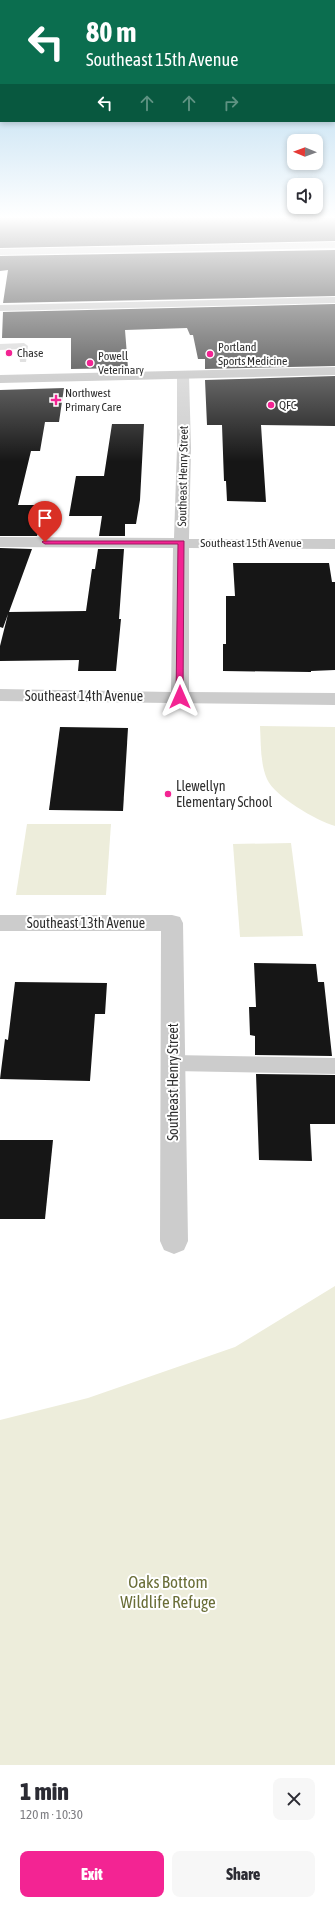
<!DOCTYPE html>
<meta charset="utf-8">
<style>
body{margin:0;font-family:"Asap Condensed",sans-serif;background:#f7f7f7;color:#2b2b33;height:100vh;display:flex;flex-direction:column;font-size:15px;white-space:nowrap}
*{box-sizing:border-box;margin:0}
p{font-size:13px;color:#7c7c81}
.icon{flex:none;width:22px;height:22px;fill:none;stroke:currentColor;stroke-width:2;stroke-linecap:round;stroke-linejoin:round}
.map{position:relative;height:1765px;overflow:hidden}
.panel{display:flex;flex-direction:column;background:#fff;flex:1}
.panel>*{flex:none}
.guide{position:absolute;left:0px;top:0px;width:335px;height:122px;box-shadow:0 2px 6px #0003;background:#0b6e4f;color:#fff;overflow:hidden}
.needle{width:26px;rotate:271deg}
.tools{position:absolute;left:287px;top:134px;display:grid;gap:8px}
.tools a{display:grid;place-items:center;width:36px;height:36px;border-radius:8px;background:#fff;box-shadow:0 2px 6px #0003;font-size:20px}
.pin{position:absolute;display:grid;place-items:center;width:34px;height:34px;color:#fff;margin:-41px -17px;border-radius:50% 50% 50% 0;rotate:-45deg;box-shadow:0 0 4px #0007}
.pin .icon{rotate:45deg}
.me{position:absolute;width:44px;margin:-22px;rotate:0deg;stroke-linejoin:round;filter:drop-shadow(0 0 3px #0008)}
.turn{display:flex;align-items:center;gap:14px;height:84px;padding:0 20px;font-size:18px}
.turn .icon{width:52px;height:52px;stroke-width:2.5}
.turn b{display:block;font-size:28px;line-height:34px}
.lanes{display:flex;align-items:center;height:38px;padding:0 20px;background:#0003;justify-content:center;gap:20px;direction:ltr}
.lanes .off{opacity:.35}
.round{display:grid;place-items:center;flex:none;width:42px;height:42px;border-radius:8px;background:#f7f7f7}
.head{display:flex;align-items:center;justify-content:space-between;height:68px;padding:0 20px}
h1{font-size:24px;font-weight:800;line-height:30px}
.action{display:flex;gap:8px;margin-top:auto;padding:8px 20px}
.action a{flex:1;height:46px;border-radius:8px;background:#f32493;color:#fff;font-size:16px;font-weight:800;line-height:46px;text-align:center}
.action a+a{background:#f7f7f7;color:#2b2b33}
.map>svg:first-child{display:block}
</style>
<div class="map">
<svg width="335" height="1765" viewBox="0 0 335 1765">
<rect width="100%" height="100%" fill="#fff"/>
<g fill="#ededdb">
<path d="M260,726L335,727V826C317,821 274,796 267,779C260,763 261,743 260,726Z"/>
<path d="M27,824H111L106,895H16Z"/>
<path d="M291,843L303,936L240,937L233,844Z"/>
<path d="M335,1286V1765H0V1420L88,1398L235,1347Z"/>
</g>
<g fill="#161616">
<path d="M0,215H335V241L0,248Z"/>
<path d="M335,250V296L3,303L8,270L0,271V256Z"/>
<path d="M335,304V366L205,369V359H198L193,335H190L187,328L125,330L128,368L71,369V338H2L3,312Z"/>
<path d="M335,376V426L261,425L266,502L227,501L226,481H224L222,425H207L205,380Z"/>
<path d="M64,388L59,422H45L40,451H31L18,505H48L37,536H0V390Z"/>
<path d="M112,424H144L140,500L136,524H125V536H99L102,516H69L76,476H104Z"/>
<path d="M0,548L32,549L9,612L86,611L92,569H95L98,549H124L119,619H121L116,671H78L79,660L0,661V646L8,614L3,628L0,627Z"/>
<path d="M233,563H329L332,582H335V670L311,671V672L223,671V644H226V596H235Z"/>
<path d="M60,727L128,728L123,811L49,810Z"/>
<path d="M254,963L316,964L318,982H324L332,1056L255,1055V1036L250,1035L249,1007H256Z"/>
<path d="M15,982L107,983L105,1014H95L90,1081L0,1079L5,1039L8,1040Z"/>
<path d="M256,1074L335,1075V1124H310L312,1161L259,1160Z"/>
<path d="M0,1140H53L45,1219H0Z"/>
</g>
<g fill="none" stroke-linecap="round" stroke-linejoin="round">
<g fill="#ccc" fill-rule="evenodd">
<path d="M24,343L28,346L26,362H20L19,349L0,350V344Z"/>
<path d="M173,1055L335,1058V1074L173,1071L166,1069L163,1063L166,1057Z"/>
</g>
<g fill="#ccc" fill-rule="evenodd">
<path d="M335,242V248L0,255V249Z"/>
<path d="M183,371L189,375L191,448L189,539H335V549L189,548V692L335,693V705L0,701V689L171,692L173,548L0,547V537L174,538L177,448V375Z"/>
<path d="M0,915H172L180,917L183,923L188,1241L184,1250L174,1254L164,1250L160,1241L161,931H0Z"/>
</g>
<g fill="#b9b9b9" fill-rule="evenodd">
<path d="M335,297V303L0,311V305Z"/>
<path d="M335,367V375L0,383V375Z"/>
</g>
</g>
<linearGradient id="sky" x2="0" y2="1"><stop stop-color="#9acbe9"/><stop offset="0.47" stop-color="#fff"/><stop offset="1" stop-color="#fff" stop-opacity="0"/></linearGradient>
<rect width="335" height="462" fill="url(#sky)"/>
<path fill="#f32493" stroke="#9e1760" d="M43,541H184L183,699L176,697L178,544H45L42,542Z"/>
<g fill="#f32493" stroke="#fff" stroke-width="1.5">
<circle cx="9" cy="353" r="4"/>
<circle cx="210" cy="354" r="4"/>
<circle cx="90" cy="363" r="4"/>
<path d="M54 394h4v4h4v4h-4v4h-4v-4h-4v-4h4z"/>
<circle cx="271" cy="405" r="4"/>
<circle cx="168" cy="794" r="4"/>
</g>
<g text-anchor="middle" stroke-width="4" stroke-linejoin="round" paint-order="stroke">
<g font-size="12" fill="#2f2f2f" stroke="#fff" text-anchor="start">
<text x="218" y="351">Portland<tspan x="218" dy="14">Sports Medicine</tspan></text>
<text x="17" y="357">Chase</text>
<text x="98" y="360">Powell<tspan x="98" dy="14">Veterinary</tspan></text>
<text x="65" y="397">Northwest<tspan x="65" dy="14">Primary Care</tspan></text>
<text x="279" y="409">QFC</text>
</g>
<g font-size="12" fill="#2f2f2f" stroke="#fff">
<text transform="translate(183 476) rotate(-89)" y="4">Southeast Henry Street</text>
<text x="251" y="547">Southeast 15th Avenue</text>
</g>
<g font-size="14" fill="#2f2f2f" stroke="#fff">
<text x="84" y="701">Southeast 14th Avenue</text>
<text x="86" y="928">Southeast 13th Avenue</text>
<text transform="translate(173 1082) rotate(-90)" y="5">Southeast Henry Street</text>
</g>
<g font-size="14" fill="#2f2f2f" stroke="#fff" text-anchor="start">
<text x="176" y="791">Llewellyn<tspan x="176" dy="16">Elementary School</tspan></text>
</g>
<g font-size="17" fill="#6a6e38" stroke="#fff">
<text x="168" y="1588">Oaks Bottom<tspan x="168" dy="20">Wildlife Refuge</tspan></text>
</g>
</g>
</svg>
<div class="tools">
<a><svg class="needle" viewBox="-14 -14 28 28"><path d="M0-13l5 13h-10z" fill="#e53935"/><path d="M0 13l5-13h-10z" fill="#7c7c81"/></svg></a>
<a><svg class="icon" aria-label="sound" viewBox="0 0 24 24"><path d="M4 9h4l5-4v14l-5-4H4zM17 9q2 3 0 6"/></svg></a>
</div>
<div class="pin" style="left:45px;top:542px;background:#d93025"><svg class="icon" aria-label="arrive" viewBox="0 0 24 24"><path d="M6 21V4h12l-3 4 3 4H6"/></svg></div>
<svg class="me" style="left:180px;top:697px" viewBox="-20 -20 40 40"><path d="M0-17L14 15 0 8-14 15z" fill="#f32493" stroke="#fff" stroke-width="4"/></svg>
<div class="guide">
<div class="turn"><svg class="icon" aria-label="left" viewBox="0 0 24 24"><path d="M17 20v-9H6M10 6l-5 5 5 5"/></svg><div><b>80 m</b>Southeast 15th Avenue</div></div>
<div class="lanes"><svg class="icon" aria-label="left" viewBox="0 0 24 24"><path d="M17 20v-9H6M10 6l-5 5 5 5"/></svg><svg class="icon off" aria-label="ahead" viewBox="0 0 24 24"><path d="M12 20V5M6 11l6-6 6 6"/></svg><svg class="icon off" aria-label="ahead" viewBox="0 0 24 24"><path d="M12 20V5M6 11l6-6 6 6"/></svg><svg class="icon off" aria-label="right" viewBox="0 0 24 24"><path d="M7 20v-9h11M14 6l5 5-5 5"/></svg></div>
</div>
</div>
<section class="panel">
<div class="head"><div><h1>1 min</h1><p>120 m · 10:30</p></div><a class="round"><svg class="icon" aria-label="close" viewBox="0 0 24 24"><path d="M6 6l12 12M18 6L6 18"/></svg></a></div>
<div class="action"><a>Exit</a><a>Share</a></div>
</section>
